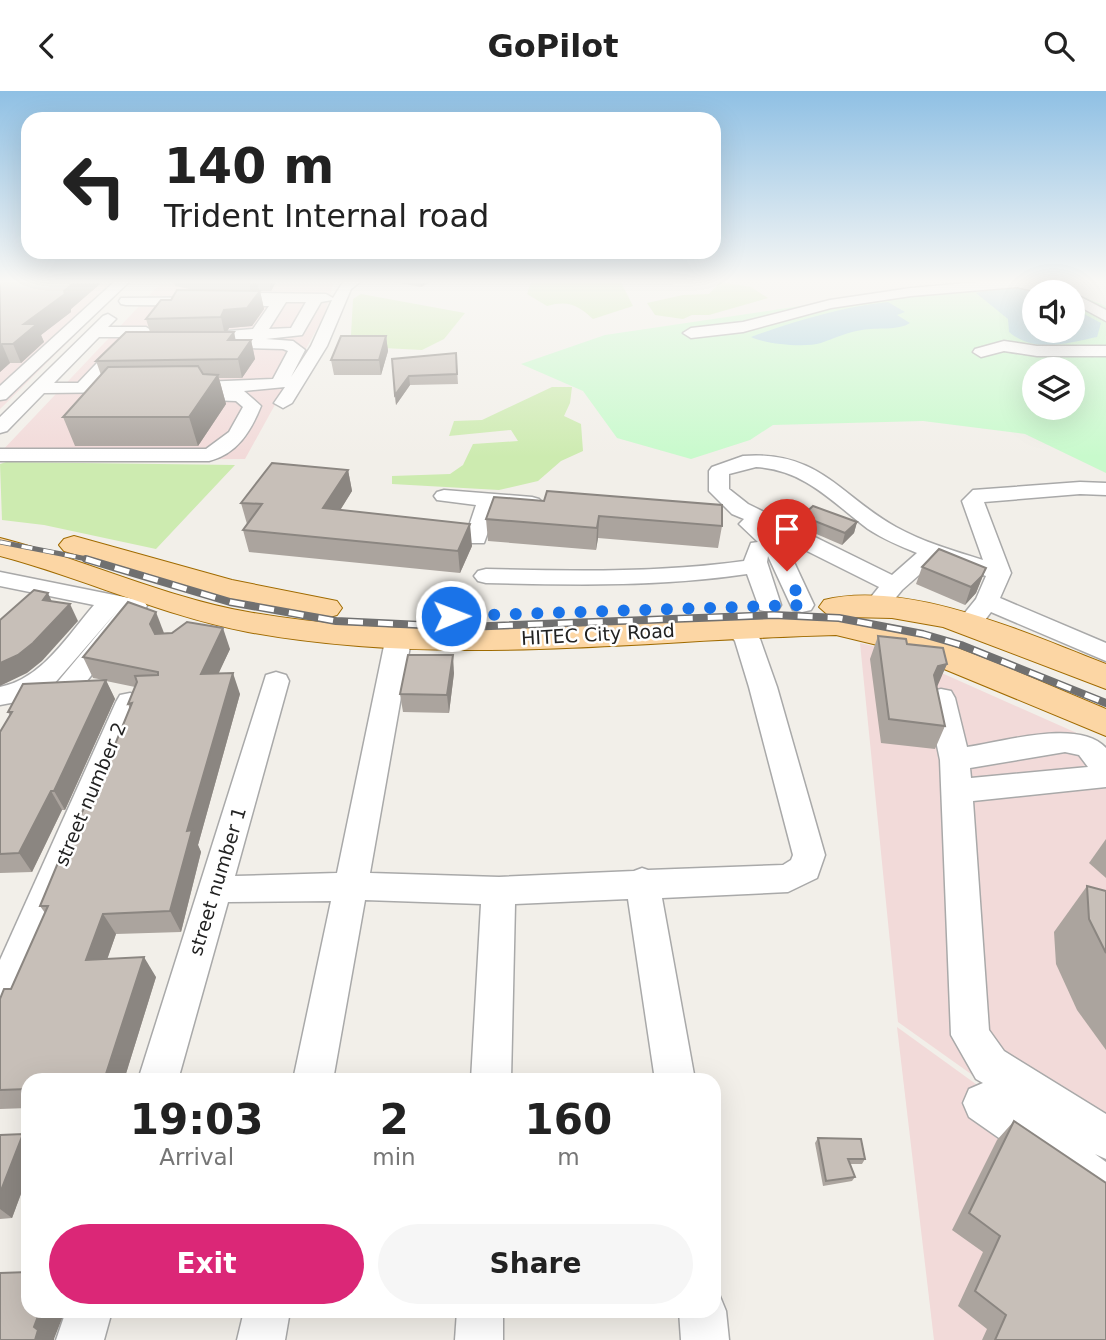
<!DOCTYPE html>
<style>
body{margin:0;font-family:"DejaVu Sans",sans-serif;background:#f6f6f6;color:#222;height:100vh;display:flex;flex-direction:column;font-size:26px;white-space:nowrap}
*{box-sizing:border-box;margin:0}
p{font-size:23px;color:#767676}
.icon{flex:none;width:38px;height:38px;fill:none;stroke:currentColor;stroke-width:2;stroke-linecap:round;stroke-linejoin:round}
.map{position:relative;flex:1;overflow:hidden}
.drawer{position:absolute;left:21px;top:982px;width:700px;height:245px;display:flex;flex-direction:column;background:#fff;border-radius:21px;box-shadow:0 7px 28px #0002}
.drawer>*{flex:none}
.banner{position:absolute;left:21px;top:21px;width:700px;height:147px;border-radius:21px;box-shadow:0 7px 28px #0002;background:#fff;color:#222;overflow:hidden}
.fabs{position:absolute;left:1022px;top:189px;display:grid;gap:14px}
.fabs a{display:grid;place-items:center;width:63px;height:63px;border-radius:50%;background:#fff;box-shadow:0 7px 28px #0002;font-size:35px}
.pin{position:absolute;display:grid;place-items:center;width:60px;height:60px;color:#fff;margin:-72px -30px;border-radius:50% 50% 50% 0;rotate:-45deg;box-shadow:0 0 7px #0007}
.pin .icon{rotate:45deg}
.me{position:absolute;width:77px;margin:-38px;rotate:89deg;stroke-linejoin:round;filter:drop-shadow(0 0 5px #0008)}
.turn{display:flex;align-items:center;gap:24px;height:147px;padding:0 28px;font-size:32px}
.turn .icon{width:91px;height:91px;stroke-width:2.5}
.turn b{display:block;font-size:49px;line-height:60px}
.eta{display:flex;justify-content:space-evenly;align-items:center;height:119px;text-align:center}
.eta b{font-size:42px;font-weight:700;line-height:49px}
.cta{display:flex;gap:14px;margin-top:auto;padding:14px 28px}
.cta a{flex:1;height:80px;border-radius:42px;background:#db2777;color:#fff;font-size:28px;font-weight:700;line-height:80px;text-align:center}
.cta a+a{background:#f6f6f6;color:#222}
header{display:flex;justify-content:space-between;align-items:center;height:91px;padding:0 28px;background:#fff;font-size:32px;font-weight:700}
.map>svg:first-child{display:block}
</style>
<header><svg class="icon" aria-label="back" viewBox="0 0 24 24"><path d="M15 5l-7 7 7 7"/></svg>GoPilot<svg class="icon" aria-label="search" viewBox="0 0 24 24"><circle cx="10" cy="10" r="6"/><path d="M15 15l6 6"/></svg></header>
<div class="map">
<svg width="1106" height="1249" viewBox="0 0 1106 1249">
<rect width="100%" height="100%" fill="#f2efe9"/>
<g fill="#f2dad9">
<path d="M0,191H129L0,318Z"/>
<path d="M162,191H336L333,194L324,225L245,368L0,369V362Z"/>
<path d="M860,552L890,559L1106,655V1079L898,931Z"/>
<path d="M897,936L1106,1087V1249H934Z"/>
</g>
<g fill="#cdebb0">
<path d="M531,191H621L633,215L593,228C578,214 568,209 547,215L527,203Z"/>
<path d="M720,191L751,196L768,207L709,224H692L683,228L655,224L647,212L683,204L709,203Z"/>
<path d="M361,203L465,222L444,248L422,259L364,256L351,244L353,208Z"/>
<path d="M552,296H572L570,312L564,325L581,333L583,360L561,370L538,390L499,399L392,393V385L450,383L463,374L473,353L518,350L511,339L449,345L454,330L482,329Z"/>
<path d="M6,371L235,374L156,458L44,434L2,429L0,373Z"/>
</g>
<path fill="#c8facc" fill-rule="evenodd" d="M1024,191L1051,194L1070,201H1034V240H1073V202L1106,215V382L1025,343L923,330L773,334L750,349L691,368L617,347L583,300L521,273L605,244L923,197ZM1034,278H1073V317H1034Z"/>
<g fill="#aad3df">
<path d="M996,197L1031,198L1039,201H1034V240H1073V217L1101,232L1097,246C1067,252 1035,263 1009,241L1008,228L976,202Z"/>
<path d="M888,211L905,221L897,224L910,232C898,240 877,236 862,239C847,241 835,247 821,252C804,257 766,253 751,246C795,230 841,216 888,211Z"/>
</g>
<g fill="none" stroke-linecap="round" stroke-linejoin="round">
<g stroke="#a9a9a9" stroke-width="3">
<g id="minor">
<path d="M114,191H129L6,308L0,309V295Z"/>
<path d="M343,191H360L351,198L327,255L292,312L283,317L274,312L285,296L244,300L261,315C251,340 237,363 209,370H0V358H206L229,341L243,316L236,310L211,309L208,305L212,301L178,300L175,296L178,292L273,288L288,260L283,258L213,256L205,251L213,246L231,247L227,243L229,240L253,238L269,215L126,214L121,213L119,210L121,207L252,206L259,202L326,203L333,207ZM332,209L311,255L291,286L305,259L293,250L266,248L302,244L321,211ZM286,211H306L291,237L269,238Z"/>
<path d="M978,191H1033L1064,198L1066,201H1040L1017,196L911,205L831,217L743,241L691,247L683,242L691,237L743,231L830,209L911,197Z"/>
<path d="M1073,202L1106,219V230L1073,212Z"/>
<path d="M108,223L116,228L108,236H146L154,241L146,246H99L54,292H78L115,253L127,247L135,252L97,292L132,293L135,297L132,301L44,302L7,340L0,342V326L103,225Z"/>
<path d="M1004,250L1037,255H1106V265H1037L1004,260L981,266L973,261L975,258Z"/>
<path d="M743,365C819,359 840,405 896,436C923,451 954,460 983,469L962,410L973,399L1080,391L1106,392V404L1080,403L984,411L1011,482L1000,507L1106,552V570L991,521C981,534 977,544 959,540L955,534L976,508L986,485L936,469L902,499L884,521L875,523L866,521L863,516L879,496L777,445L793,469L814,514L811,519L802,521L793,519L768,465L767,471L781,514L778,519L769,521L760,519L747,483C660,496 574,494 486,492L478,490L474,485L478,480L486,478C572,480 658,482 744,470L751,452L758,451L739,433L744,428L732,423L709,400V380L712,376ZM756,376C805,379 832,411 868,438C883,448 900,455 917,462L892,484L748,413L729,398V383Z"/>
<path d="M444,399L532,406L539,408L543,412L539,416H497L484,452H468L465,447L476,414L437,409L434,405L437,401Z"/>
<path d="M0,481L144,510L147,515L74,606L64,609L54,606L50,600L118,519L53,594L32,608L0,614V596C42,588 68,544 94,514L0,495Z"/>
<path d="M736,528L745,530L760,548L777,596L825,764L817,787L788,801L662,807L695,989H655L628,808L515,813L511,989H471L481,813L365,809L333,989H293L331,810L228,811L178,989H138L266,584L276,581L286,584L289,590L235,785L337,782L384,555L383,547L387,541L396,539L405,541L410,555L370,782L499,786L634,780L642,777L648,779L783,774L791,769L793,764L749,596L735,550L723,536L727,530Z"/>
<path d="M941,598L951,600L955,607L967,656C1003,651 1079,627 1106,657V696L973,710L989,939L1004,960L1106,1023V1068L1095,1063L1106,1071V1118L1091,1111L969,1026L963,1012L969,998L983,992L976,988L951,944L940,669L927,607L931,600ZM1065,661L1079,664L1088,676L971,687L970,677Z"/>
<path d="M130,602L140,604L144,611L13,922L0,927V869L116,611L120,604Z"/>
<path d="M714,1201L719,1203L726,1220L729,1249H681L679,1220H714Z"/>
<path d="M66,1220H112L104,1249H56Z"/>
<path d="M244,1220H290L285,1249H237Z"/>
<path d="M457,1220H503V1249H455Z"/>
</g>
</g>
<g stroke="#a06b00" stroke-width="2">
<g id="major">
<path d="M74,445L232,489L337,510L342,517L337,524L326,527L217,505L64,460L59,454L64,448Z"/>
<path d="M0,447C84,468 163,506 248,521C440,555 634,528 828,524L819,516L824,509C908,488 1028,543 1106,573V598L943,536L892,527L847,526C937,542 1021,583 1106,618V645L898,559L836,544C640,549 443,577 248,541C163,525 84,487 0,465Z"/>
</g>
</g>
<use href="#minor" fill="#fff" fill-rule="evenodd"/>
<use href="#major" fill="#fcd6a4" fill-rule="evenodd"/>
<g stroke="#707070" stroke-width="5">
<path id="rail-far1" d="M0,451L92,469"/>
</g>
<g stroke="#707070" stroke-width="8">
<path id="rail" d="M86,468L230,511L336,530L465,536L774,524L839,527L923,543L961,554L1106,612"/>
</g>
<use href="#rail-far1" stroke="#fff" stroke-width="3.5" stroke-dasharray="11" stroke-linecap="butt"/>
<use href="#rail" stroke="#fff" stroke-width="5" stroke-dasharray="15" stroke-linecap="butt"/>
</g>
<g fill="#aba49e">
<path d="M0,191L100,193L71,218V221L41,244L44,251L21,272H10L0,281Z"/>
<path d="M174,191H276L271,200H258H260L264,218L252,235L229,237L227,241H234L235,249H251L255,268L242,287H219L226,313L198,355H75L63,326L101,284L96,270L150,241L146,228L171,209L189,199V198L175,195Z"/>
<path d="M394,191H430L421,196Z"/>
<path d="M386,245L388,260L381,284H334L331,269Z"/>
<path d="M456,262L458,293L410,294L396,314L392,268Z"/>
<path d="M348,379L352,400L340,419L472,455L460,482L249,461L243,439L247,433L241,412Z"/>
<path d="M494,406L722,435L718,457L598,447L596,459L488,450L486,428Z"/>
<path d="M802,425L857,431L854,442L842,454L800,436Z"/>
<path d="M922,476L986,477L976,502L965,514L916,493Z"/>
<path d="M164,542L230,558L218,583L240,603L198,754L201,761L181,841L116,843L107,868L156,886L124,989H28V1017L0,1018V908L11,898L45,822L40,815L96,700L130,618L128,613L135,596L106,590L115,608L65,719H62L32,781L0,782V641L10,625L8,621L104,589L93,587L83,566Z"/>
<path d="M878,545L907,553L947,573L936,596L945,635L935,658L881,652L870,568Z"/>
<path d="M454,582L449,622L403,621L400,603Z"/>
<path d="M1106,748V787L1089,772Z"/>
<path d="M1087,795L1106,800V959L1077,919L1056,873L1054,841Z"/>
<path d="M1014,1030L1106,1249H982L987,1238L958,1215L983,1161L952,1139L997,1049Z"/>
<path d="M23,1043L28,1047V1084L12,1127L0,1128V1044Z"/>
<path d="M818,1047L865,1068L862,1073H850L855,1086L852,1090L823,1095L815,1052Z"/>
</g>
<g fill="#8b8681">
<path d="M75,191H99L100,193L71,218V221L41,244L44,251L21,272L13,253L24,233Z"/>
<path d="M249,191H257L259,199L251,203Z"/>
<path d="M269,191H276L271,200Z"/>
<path d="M421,191H430L421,196Z"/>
<path d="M260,200L264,218L252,235L229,237L225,245L221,226L224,219Z"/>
<path d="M234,241L238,260L228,249Z"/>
<path d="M386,245L388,260L381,284L379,269Z"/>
<path d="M251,249L255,268L242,287L238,268Z"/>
<path d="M2,253L10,272L0,281V255Z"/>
<path d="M218,284L226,313L198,355L189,326Z"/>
<path d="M409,285L410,294L396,314L395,304Z"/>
<path d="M348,379L352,400L328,439L323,417Z"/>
<path d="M599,425L598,447L596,459L597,437Z"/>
<path d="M857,431L854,442L842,454L845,442Z"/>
<path d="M470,433L472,455L460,482L458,460Z"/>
<path d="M986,477L976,502L965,514L971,496Z"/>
<path d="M48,502L56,520L43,509Z"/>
<path d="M70,513L78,530L42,570L27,582L0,595V572Z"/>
<path d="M156,521L164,542L158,554L150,533Z"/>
<path d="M223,537L230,558L208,605L201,583Z"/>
<path d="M453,564L454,582L449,622L447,604Z"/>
<path d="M947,573L937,596L929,599L938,575Z"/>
<path d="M233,582L240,603L198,754L201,761L181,841L170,820L187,740Z"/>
<path d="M106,589L115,608L65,719L54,700Z"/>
<path d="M51,700L62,719L32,781L19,762Z"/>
<path d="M103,823L116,843L100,889L86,869Z"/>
<path d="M144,866L156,886L124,989H104Z"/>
<path d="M23,1043L28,1047V1084L12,1127L0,1118V1102Z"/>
<path d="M40,1220H65L54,1248V1249H35L34,1236Z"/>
</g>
<g fill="#c7bfb8" stroke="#8b8681" stroke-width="2">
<path d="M0,191H75L64,200L65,203L24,233H37L13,253H2L0,255Z"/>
<path d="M177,199L260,200L247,217L224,219L221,226L146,228L161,209H171Z"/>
<path d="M126,241H234L228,249H251L238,268L96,270Z"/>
<path d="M341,245H386L379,269H331Z"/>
<path d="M456,262L457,283L409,285L395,304L392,268Z"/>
<path d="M198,275L203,283L218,284L189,326H63L108,276Z"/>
<path d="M272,372L348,379L323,417L470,433L458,460L243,439L262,413L241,412Z"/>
<path d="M547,400L722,414V435L599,425L597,437L486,428L494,406L544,410Z"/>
<path d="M813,415L857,431L845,442L802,425Z"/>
<path d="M939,458L986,477L982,485L971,496L922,476Z"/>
<path d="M34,499L48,502L43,509L70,513L33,552L18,564L0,572V529Z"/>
<path d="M128,511L156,521L150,533L155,543L172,542L187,531L223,537L201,583L233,582L187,740L192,739L170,820L103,823L86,869L144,866L104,989H28V998L0,999V908L4,898H11L48,815H40L62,762H65L91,700H96L132,612L128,613L137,591L135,585L158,584V581L83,566Z"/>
<path d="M878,545L906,548L907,553L943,557L947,573L938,575L934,584L945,635L889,628Z"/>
<path d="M408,564H453L447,604L400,603Z"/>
<path d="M106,589L54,700H51L19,762L0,763V641L12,621H8L23,593Z"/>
<path d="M1087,795L1106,800V862L1089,828Z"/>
<path d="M1014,1030L1106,1092V1249H995L1006,1224L975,1200L1000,1145L969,1122Z"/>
<path d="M23,1043L0,1102V1044Z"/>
<path d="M818,1047L861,1048L865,1068H848L855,1086L826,1090Z"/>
<path d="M28,1181V1220H40L34,1236L38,1239L35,1249H0V1182Z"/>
</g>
<linearGradient id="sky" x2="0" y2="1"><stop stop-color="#8fc0e4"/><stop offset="0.52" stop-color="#f9f8f5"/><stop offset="1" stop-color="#f9f8f5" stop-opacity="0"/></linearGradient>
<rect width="1106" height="366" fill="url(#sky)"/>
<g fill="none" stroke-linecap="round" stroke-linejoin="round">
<path stroke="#1a73e8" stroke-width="12" stroke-dasharray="0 21.6" d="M451,525L802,514L787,480"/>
</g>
<g text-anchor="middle" stroke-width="5" stroke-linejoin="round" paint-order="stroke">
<g font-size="19" fill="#222" stroke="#fff">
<text transform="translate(598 543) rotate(-3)" y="7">HITEC City Road</text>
<text transform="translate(90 703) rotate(-67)" y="7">street number 2</text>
<text transform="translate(217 790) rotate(-73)" y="7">street number 1</text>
</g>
</g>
</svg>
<div class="fabs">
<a><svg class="icon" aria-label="sound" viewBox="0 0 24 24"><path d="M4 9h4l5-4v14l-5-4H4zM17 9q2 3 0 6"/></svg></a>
<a><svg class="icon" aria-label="layers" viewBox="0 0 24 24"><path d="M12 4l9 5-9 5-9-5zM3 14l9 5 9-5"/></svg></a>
</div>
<div class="pin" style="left:787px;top:480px;background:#d93025"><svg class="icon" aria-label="arrive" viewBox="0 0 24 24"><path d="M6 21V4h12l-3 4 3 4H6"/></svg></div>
<svg class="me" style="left:451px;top:525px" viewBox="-20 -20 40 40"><circle r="17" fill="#1a73e8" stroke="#fff" stroke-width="3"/><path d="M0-11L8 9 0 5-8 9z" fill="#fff"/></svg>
<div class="banner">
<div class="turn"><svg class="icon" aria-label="left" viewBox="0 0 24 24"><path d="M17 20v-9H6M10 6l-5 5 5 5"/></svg><div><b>140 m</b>Trident Internal road</div></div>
</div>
<section class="drawer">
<div class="eta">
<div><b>19:03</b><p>Arrival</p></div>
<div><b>2</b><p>min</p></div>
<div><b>160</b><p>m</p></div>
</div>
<div class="cta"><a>Exit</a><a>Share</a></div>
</section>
</div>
